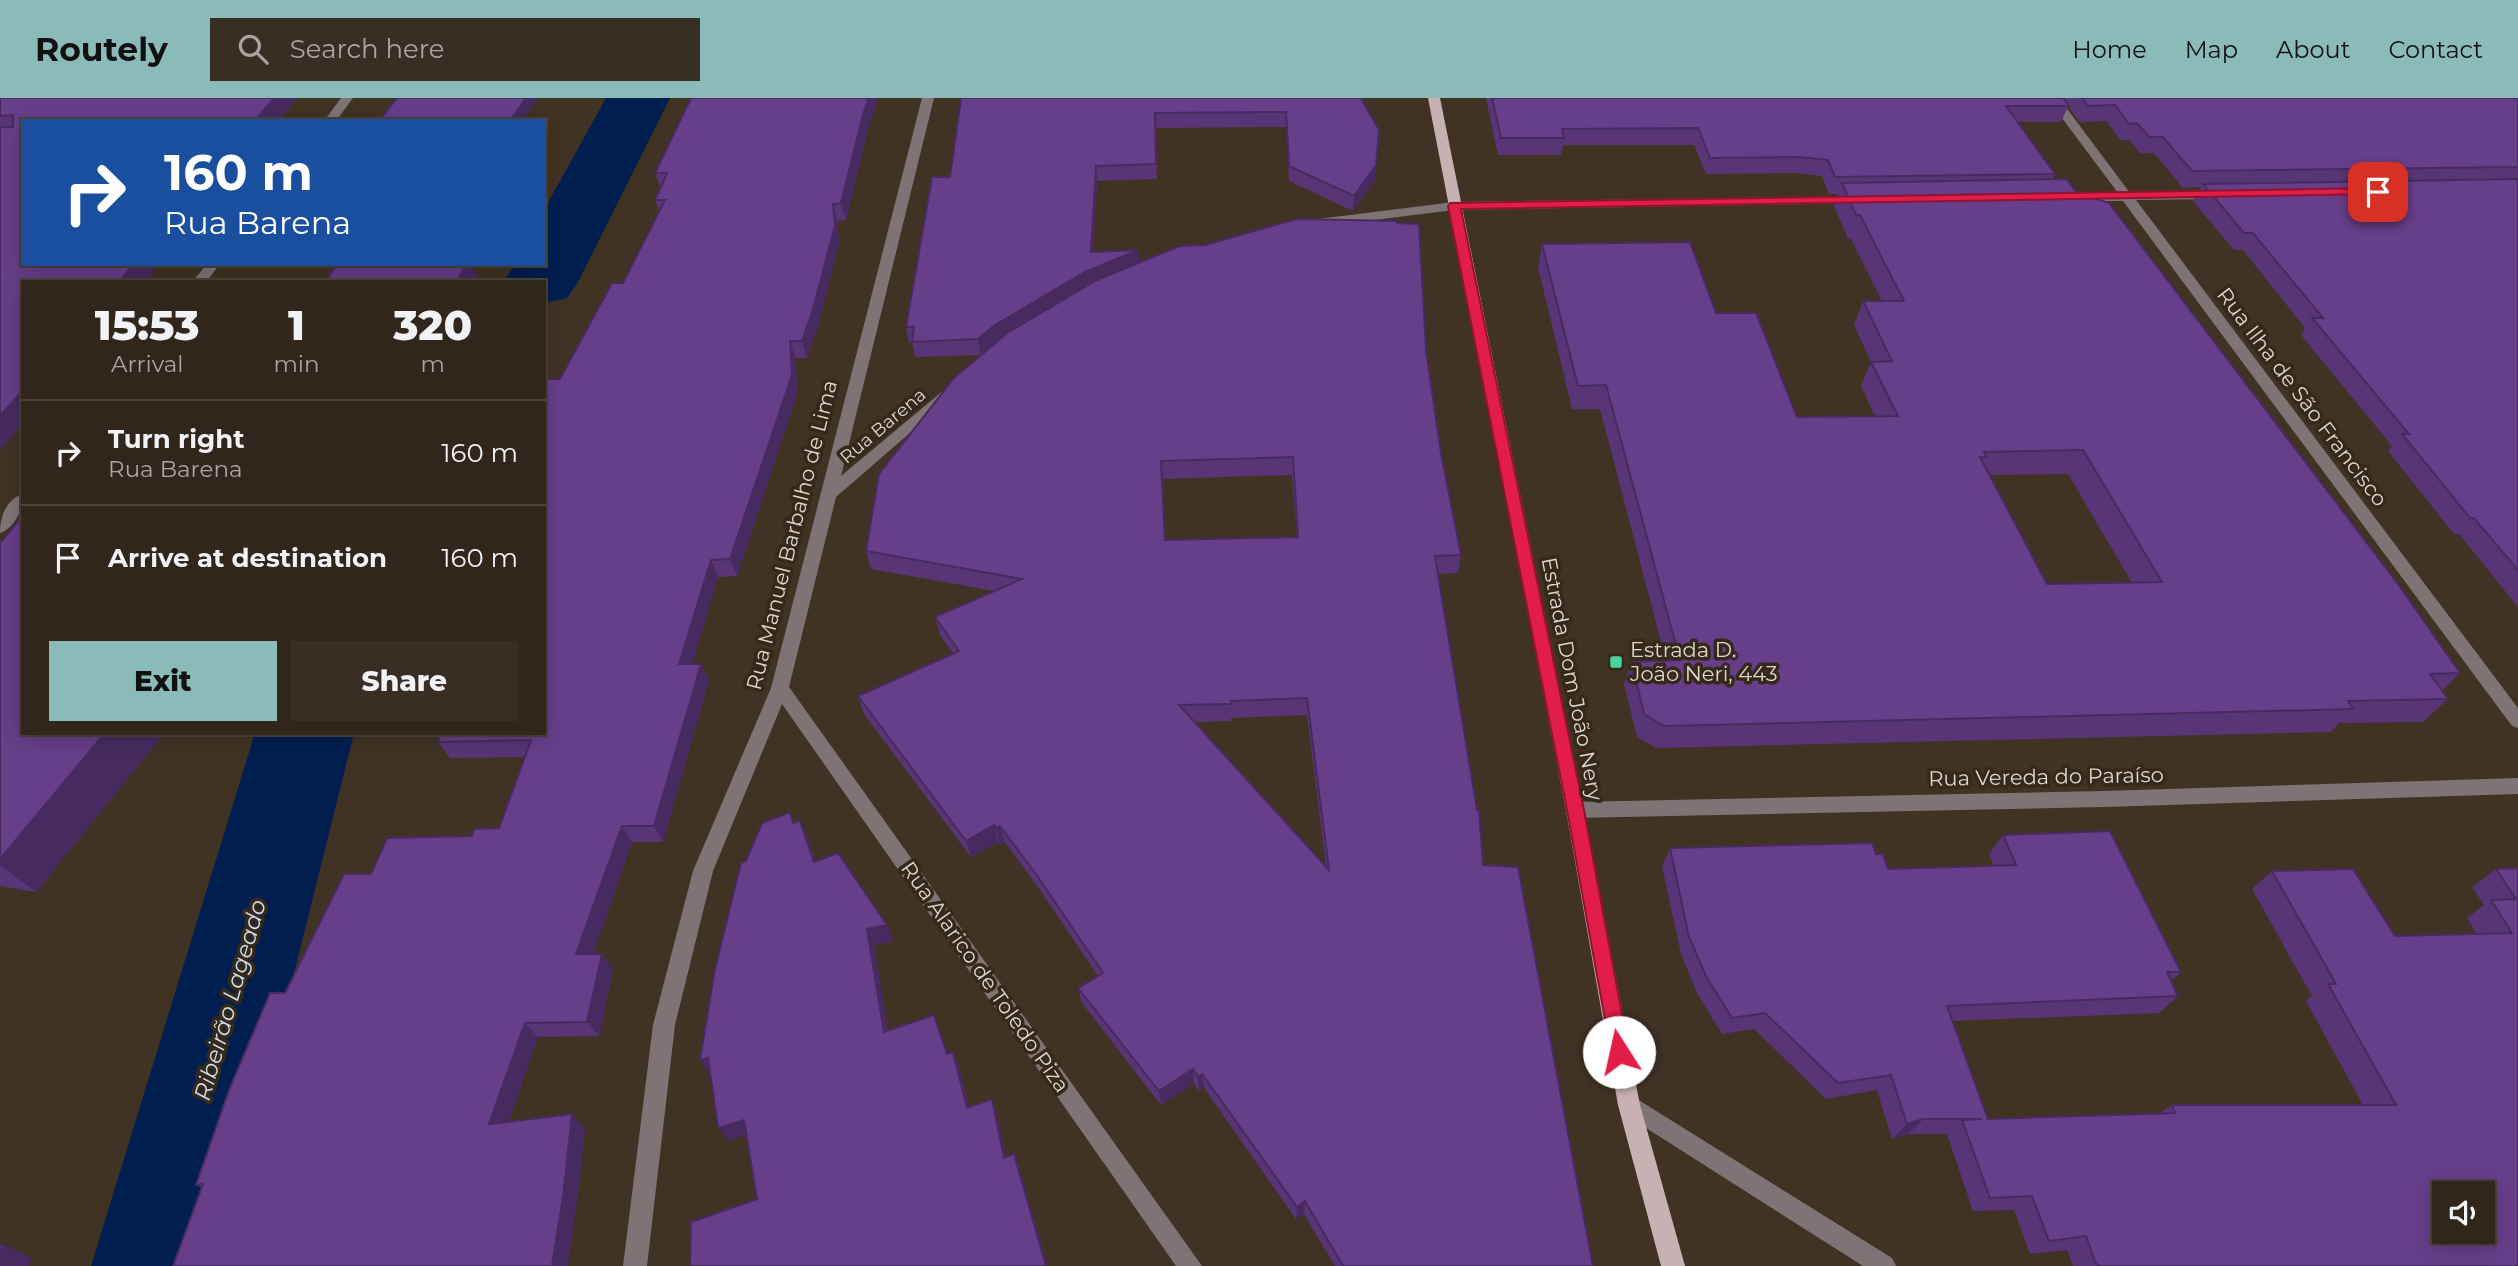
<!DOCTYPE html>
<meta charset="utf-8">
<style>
body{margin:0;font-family:Montserrat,sans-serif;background:#382e24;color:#f1f3f6;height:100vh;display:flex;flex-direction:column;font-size:26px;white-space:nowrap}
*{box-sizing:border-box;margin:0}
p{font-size:23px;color:#a8a5a3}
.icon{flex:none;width:38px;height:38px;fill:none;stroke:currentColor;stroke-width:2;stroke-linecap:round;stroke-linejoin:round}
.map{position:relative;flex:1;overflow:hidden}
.details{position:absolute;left:21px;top:182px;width:525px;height:455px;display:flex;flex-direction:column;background:#30261b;border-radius:0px;box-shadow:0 4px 18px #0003,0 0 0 2px #4b433a}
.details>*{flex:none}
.banner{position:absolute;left:21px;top:21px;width:525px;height:147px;border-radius:0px;box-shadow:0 4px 18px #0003,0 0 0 2px #4b433a;background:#1a4fa0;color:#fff;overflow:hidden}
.buttons{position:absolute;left:2432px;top:1083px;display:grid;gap:14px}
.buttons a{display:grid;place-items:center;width:63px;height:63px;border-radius:0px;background:#30261b;box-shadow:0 4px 18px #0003,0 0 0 2px #4b433a;font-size:35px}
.pin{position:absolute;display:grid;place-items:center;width:60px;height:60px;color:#fff;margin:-30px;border-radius:14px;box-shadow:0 4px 10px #0006}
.me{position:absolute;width:77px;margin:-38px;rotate:350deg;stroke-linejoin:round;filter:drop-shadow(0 0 5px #0008)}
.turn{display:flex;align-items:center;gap:24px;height:147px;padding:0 28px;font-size:32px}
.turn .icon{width:91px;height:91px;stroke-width:2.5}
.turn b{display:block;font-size:49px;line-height:60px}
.eta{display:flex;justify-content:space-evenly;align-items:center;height:119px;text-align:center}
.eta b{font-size:42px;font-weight:800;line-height:49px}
.cta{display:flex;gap:14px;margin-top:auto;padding:14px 28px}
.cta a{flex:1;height:80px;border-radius:0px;background:#8bbbb9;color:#111;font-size:28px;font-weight:800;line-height:80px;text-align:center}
.cta a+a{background:#382e24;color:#f1f3f6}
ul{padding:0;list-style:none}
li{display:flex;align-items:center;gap:21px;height:105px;padding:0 28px;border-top:2px solid #4b433a}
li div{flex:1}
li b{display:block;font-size:26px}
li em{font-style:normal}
header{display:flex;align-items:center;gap:42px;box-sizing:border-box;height:98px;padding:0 35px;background:#8bbbb9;color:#111}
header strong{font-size:33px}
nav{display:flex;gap:38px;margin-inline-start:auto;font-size:24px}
.search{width:490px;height:63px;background:#382e24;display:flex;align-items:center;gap:18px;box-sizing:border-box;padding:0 24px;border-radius:0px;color:#a8a5a3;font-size:26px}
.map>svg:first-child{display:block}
</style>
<header>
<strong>Routely</strong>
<div class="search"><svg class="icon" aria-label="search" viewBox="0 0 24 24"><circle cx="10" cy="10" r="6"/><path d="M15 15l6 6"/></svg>Search here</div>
<nav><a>Home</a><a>Map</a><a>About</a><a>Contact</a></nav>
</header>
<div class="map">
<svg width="2518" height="1168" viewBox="0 0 2518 1168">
<rect width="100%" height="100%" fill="#403324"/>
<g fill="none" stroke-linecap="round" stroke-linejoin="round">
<g fill="#001f50" fill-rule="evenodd">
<path d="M606,0H670L578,184L567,200L544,205V184H504L514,166H544V112Z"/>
<path d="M255,635H354L221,1168H91Z"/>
</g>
<g fill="#7f7475" fill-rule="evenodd">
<path d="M341,0H353L336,23H324Z"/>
<path d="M922,0H934L841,378L944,292L949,290L956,295L836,399L789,589L1202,1168H1176L782,606L713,773L675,927L647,1168H623L653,927L693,773L771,590Z"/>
<path d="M2047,0H2059L2130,95L2224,94V100L2220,101L2136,102L2518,610V630L2512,628L2123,103H2066L2064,100L2070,96L2118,95Z"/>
<path d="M1860,98L1866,102L1864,105L1454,112L1318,129L1312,125L1318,121L1454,104Z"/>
<path d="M207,166H220L206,184H192Z"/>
<path d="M23,396C23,411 16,429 0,435C0,419 6,401 23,396Z"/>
<path d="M2518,680V696L2104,709L1575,720L1568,718L1566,712L1568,706L1575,704L2104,693Z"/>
<path d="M1629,996L1892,1160L1896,1168H1863L1621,1014L1618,1007L1621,1000Z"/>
</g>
<path fill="#c8b1b3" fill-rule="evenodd" d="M1428,0H1440L1584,712L1640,1007L1685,1168H1661L1618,1007L1566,712Z"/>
</g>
<g fill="#583576" fill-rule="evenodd">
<path d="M0,0H297L278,23H23V166H160L145,184H23L0,352Z"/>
<path d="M691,0H878L868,30L846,122L837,123L839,145L818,228L807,260H795L798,294L737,478L718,479L692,566H701L709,582L663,744H632L593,856L613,871L599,938L538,939L509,1023L585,1029L576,1110L202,1090L196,1087L285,895L371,776L472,738L499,730L525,659L450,660L438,644L440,638L438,635H544L560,281L623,185L659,113L655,102L660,89L655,75Z"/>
<path d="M961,0H1361L1375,82L1353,113L1289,83L1286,29L1156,30L1157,81L1097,83L1093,154L1138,152L1139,165L1426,252L1441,355L1461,457L1458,475L1438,476L1483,767L1593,1168H1335L1304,1116L1296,1121L1204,990L1199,993L1194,985L1161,1007L1082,905L1078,890L1098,878L1040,792L1005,744L1000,747L998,744L971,759L864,616L858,598L953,555L940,537L935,519L994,493L871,471L866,453L981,257L915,259L912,244H909L906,229L950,79ZM1292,377L1297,439L1165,442L1162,381ZM1307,617L1326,768L1195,624L1231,623V620Z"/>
<path d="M1486,0H2518V509L2459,436H2454L2388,353L2392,348L2301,237L2305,230L2243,152H2234L2193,103L2201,89L2183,90L2154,55H2140L2129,42H2120L2107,23L2080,24L2068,9L2061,24H2018L2055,76L2052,82L2076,94L2460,575L2442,593L2448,601L2423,624L2339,625L2331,634L1656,650L1637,639L1624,586L1632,564L1666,563L1600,311H1572L1538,169L1542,146L1716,215L1797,319L1875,318L1861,288L1871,264L1854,227L1863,203H1882L1851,141H1848L1834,108L1838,96H1829L1822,78L1794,75L1706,76L1694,47H1563L1561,57H1498ZM2068,376L2132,485L2047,486L1989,377Z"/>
<path d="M0,445L23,635H164L36,794L0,788Z"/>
<path d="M2003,737L2181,874L2171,883L2178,898L2159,915L1952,923L1988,1021L2160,1015L2172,1007H2363L2306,903L2312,898L2252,791L2272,773L2395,838L2477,836L2467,820L2484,807L2472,789L2496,771L2518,770V1168H2073L2067,1152L2030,1156L2014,1112L1973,1113L1947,1036H1909L1892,1041L1877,992L1826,1001L1754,931L1722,936L1697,895L1681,856L1662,768L1670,750L1876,756L1888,771L1994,768L1989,756Z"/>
</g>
<g fill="#472b60">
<path d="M274,0H297L278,23H255Z"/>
<path d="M526,0H538L521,23H510Z"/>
<path d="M869,0H878L868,30L846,122L841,105L864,13Z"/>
<path d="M1379,32L1375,82L1353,113L1354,98Z"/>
<path d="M1096,68L1097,83L1092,170L1091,154Z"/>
<path d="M833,106L837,123L839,145L818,228L807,260L802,243Z"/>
<path d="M1138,152L1139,168L981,257L978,241L995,227L1085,174Z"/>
<path d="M134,166H160L145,184H119Z"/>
<path d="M466,166H471L480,184H457Z"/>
<path d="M790,243L795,260L798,294L737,478L730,461Z"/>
<path d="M23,292V325L0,352V318Z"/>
<path d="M711,462L718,479L687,583L679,566Z"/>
<path d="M701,566L709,582L663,744L654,728Z"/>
<path d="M105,635H164L36,794L0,767V761Z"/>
<path d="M800,723L808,740L822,781L814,764Z"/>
<path d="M994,727L998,744L971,759L966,743Z"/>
<path d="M622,728L632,744L588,871L576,856Z"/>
<path d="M1000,728L1005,744L1000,747L996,730Z"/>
<path d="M887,827L894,843L874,847L891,948L884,934L867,831Z"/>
<path d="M602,856L613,871L599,938L587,924Z"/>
<path d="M934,917L940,932L953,970L947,956Z"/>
<path d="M525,925L538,939L504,1038L489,1026Z"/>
<path d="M953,954L959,968L973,1023L967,1010Z"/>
<path d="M708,960L711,977L700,962Z"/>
<path d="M1193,971L1194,985L1161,1007L1159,993Z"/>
<path d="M1202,976L1204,990L1199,993L1198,979Z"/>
<path d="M992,1001L997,1015L1009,1073L1004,1060Z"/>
<path d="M572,1016L585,1029L576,1110L568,1168H552Z"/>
<path d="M1923,1021L1909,1036L1892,1041L1907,1026Z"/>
<path d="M744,1022L754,1035L729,1043L718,1030Z"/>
<path d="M1014,1056L1019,1069L1048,1168H1046Z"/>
<path d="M1305,1103L1304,1116L1296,1121L1297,1109Z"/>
<path d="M4,1147L32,1160L29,1168H0V1158Z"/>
</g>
<g fill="#663e89" stroke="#472b60" stroke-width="2" fill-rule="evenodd">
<path d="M0,0H274L255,23H23V166H134L119,184H23V292L0,318V29H13V17L0,18Z"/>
<path d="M397,0H526L510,23H379Z"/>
<path d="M691,0H869L864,13L841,105L833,106L835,128L813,211L802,243H790L792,277L730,461L711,462L679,566H701L654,728H622L576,856H602L587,924L525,925L489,1026L572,1016L563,1099L552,1168H173L203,1086L196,1087L229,992L270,895H285L344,776H371L387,740L472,738L474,731L499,730L531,642L438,644L441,635H544V288L548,281H560L612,185H623L665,102H655L667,75H655Z"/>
<path d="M961,0H1361L1379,32L1376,67L1354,98L1289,68L1286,14L1155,15L1156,66L1096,68L1091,154L1138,152L1085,174L995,227L978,241L912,244L914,229H906L932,79H950Z"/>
<path d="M1492,0H2063L2069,8H2006L2055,76L1835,79L1828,62L1800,59L1710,60L1698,30L1562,31L1564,40H1501Z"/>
<path d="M2082,0H2518V69L2192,73L2163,39H2149L2137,25L2129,26L2115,7L2088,8Z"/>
<path d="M2067,81L2076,94L2109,105L2398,486L2460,575L2430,576L2448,601L2348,603L2353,611L1664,628L1644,616L1632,564L1680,562L1606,287L1578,288L1542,146L1690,144L1716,215H1756L1797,319L1898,318L1871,264L1892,263L1863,203H1904L1860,117H1856L1842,85ZM2083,352L2162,484L2047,486L1980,359H1986L1984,354Z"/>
<path d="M2518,81V472L2474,420H2470L2402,336H2409L2312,220H2323L2253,135H2244L2203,86Z"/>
<path d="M1296,121L1397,123V125L1419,126L1426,252L1441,355L1461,457L1435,458L1477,712H1479L1483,767L1518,769L1593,1168H1343L1305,1103L1297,1109L1202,976L1198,979L1193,971L1159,993L1078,890L1103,875L1036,776L1000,728L996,730L994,727L966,743L858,598L959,553L935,519L1022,481L866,453L879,376L954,280L1007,235L1097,182L1180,148L1205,147ZM1293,359L1298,439L1165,442L1161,363ZM1307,600L1329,772L1179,607L1231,606V603Z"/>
<path d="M337,166H466L457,184H325Z"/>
<path d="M23,417V635H105L0,761V445Z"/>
<path d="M790,714L793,725L800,723L814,764L838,755L887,827L867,831L884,934L934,917L947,956L953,954L967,1010L992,1001L1004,1060L1014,1056L1046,1168H690L691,1124L757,1101L744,1022L718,1030L708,960L700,962L715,871L741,765L746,763L762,725Z"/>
<path d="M2110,733L2181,874H2167L2178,898L1947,908L1988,1021L2175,1015L2172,1007H2396L2328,886H2336L2272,773L2353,771L2395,838L2512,835L2491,802L2516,801L2496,771L2518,770V1168H2100L2096,1166L2086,1138L2049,1143L2032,1098L1990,1100L1962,1022L1982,1021H1923L1907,1026L1891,977L1838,985L1765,915L1732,920L1706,878L1689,839L1670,750L1872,745L1876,756H1883L1888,771L2016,767L2003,737ZM2445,1096H2483V1134H2445Z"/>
<path d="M0,1147H4L0,1158Z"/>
</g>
<path fill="#e11d48" stroke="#92132f" stroke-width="2" d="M2378,90L2382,91V96L1461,111L1584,712L1629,954L1626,960L1619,963L1612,960L1567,712L1448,108L1450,105Z"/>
<rect fill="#4ad49c" stroke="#35291a" stroke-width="2.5" x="1609" y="557" width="14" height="14" rx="3.5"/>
<g text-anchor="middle" stroke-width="7" stroke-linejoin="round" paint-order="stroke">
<g font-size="18" fill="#ded6cd" stroke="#35291a">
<text transform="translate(883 328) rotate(-40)" y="6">Rua Barena</text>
</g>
<g font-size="21" fill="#ded6cd" stroke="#35291a">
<text transform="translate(2302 299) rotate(53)" y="7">Rua Ilha de São Francisco</text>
<text transform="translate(792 437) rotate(-76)" y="7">Rua Manuel Barbalho de Lima</text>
<text transform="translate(1572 581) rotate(79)" y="7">Estrada Dom João Nery</text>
<text transform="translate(2046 679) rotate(-1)" y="7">Rua Vereda do Paraíso</text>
<text transform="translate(985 879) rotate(55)" y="7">Rua Alarico de Toledo Piza</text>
</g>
<g font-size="21" fill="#ded6cd" stroke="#35291a" text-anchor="start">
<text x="1630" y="559">Estrada D.<tspan x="1630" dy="24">João Neri, 443</tspan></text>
</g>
<g font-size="23" font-style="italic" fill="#cedcf0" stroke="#35291a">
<text transform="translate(230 902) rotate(-74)" y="8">Ribeirão Lageado</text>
</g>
</g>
</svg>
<div class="buttons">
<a><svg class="icon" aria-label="sound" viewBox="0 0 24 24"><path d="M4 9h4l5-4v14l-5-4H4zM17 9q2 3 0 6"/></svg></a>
</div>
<div class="pin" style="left:2378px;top:94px;background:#d93025"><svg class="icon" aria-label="arrive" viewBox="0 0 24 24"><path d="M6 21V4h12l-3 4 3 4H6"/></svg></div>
<svg class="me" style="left:1619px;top:954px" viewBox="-20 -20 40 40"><circle r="19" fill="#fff"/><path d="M0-13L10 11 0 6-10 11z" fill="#e11d48"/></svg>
<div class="banner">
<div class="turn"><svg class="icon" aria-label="right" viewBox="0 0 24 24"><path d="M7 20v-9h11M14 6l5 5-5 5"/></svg><div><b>160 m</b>Rua Barena</div></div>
</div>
<section class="details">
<div class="eta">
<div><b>15:53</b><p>Arrival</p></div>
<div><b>1</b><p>min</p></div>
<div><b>320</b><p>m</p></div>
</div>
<ul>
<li><svg class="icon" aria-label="right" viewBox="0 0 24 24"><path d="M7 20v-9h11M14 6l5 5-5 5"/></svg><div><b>Turn right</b><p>Rua Barena</p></div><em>160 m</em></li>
<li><svg class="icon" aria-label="arrive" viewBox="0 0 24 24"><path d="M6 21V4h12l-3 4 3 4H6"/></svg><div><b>Arrive at destination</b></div><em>160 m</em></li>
</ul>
<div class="cta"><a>Exit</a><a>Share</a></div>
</section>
</div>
